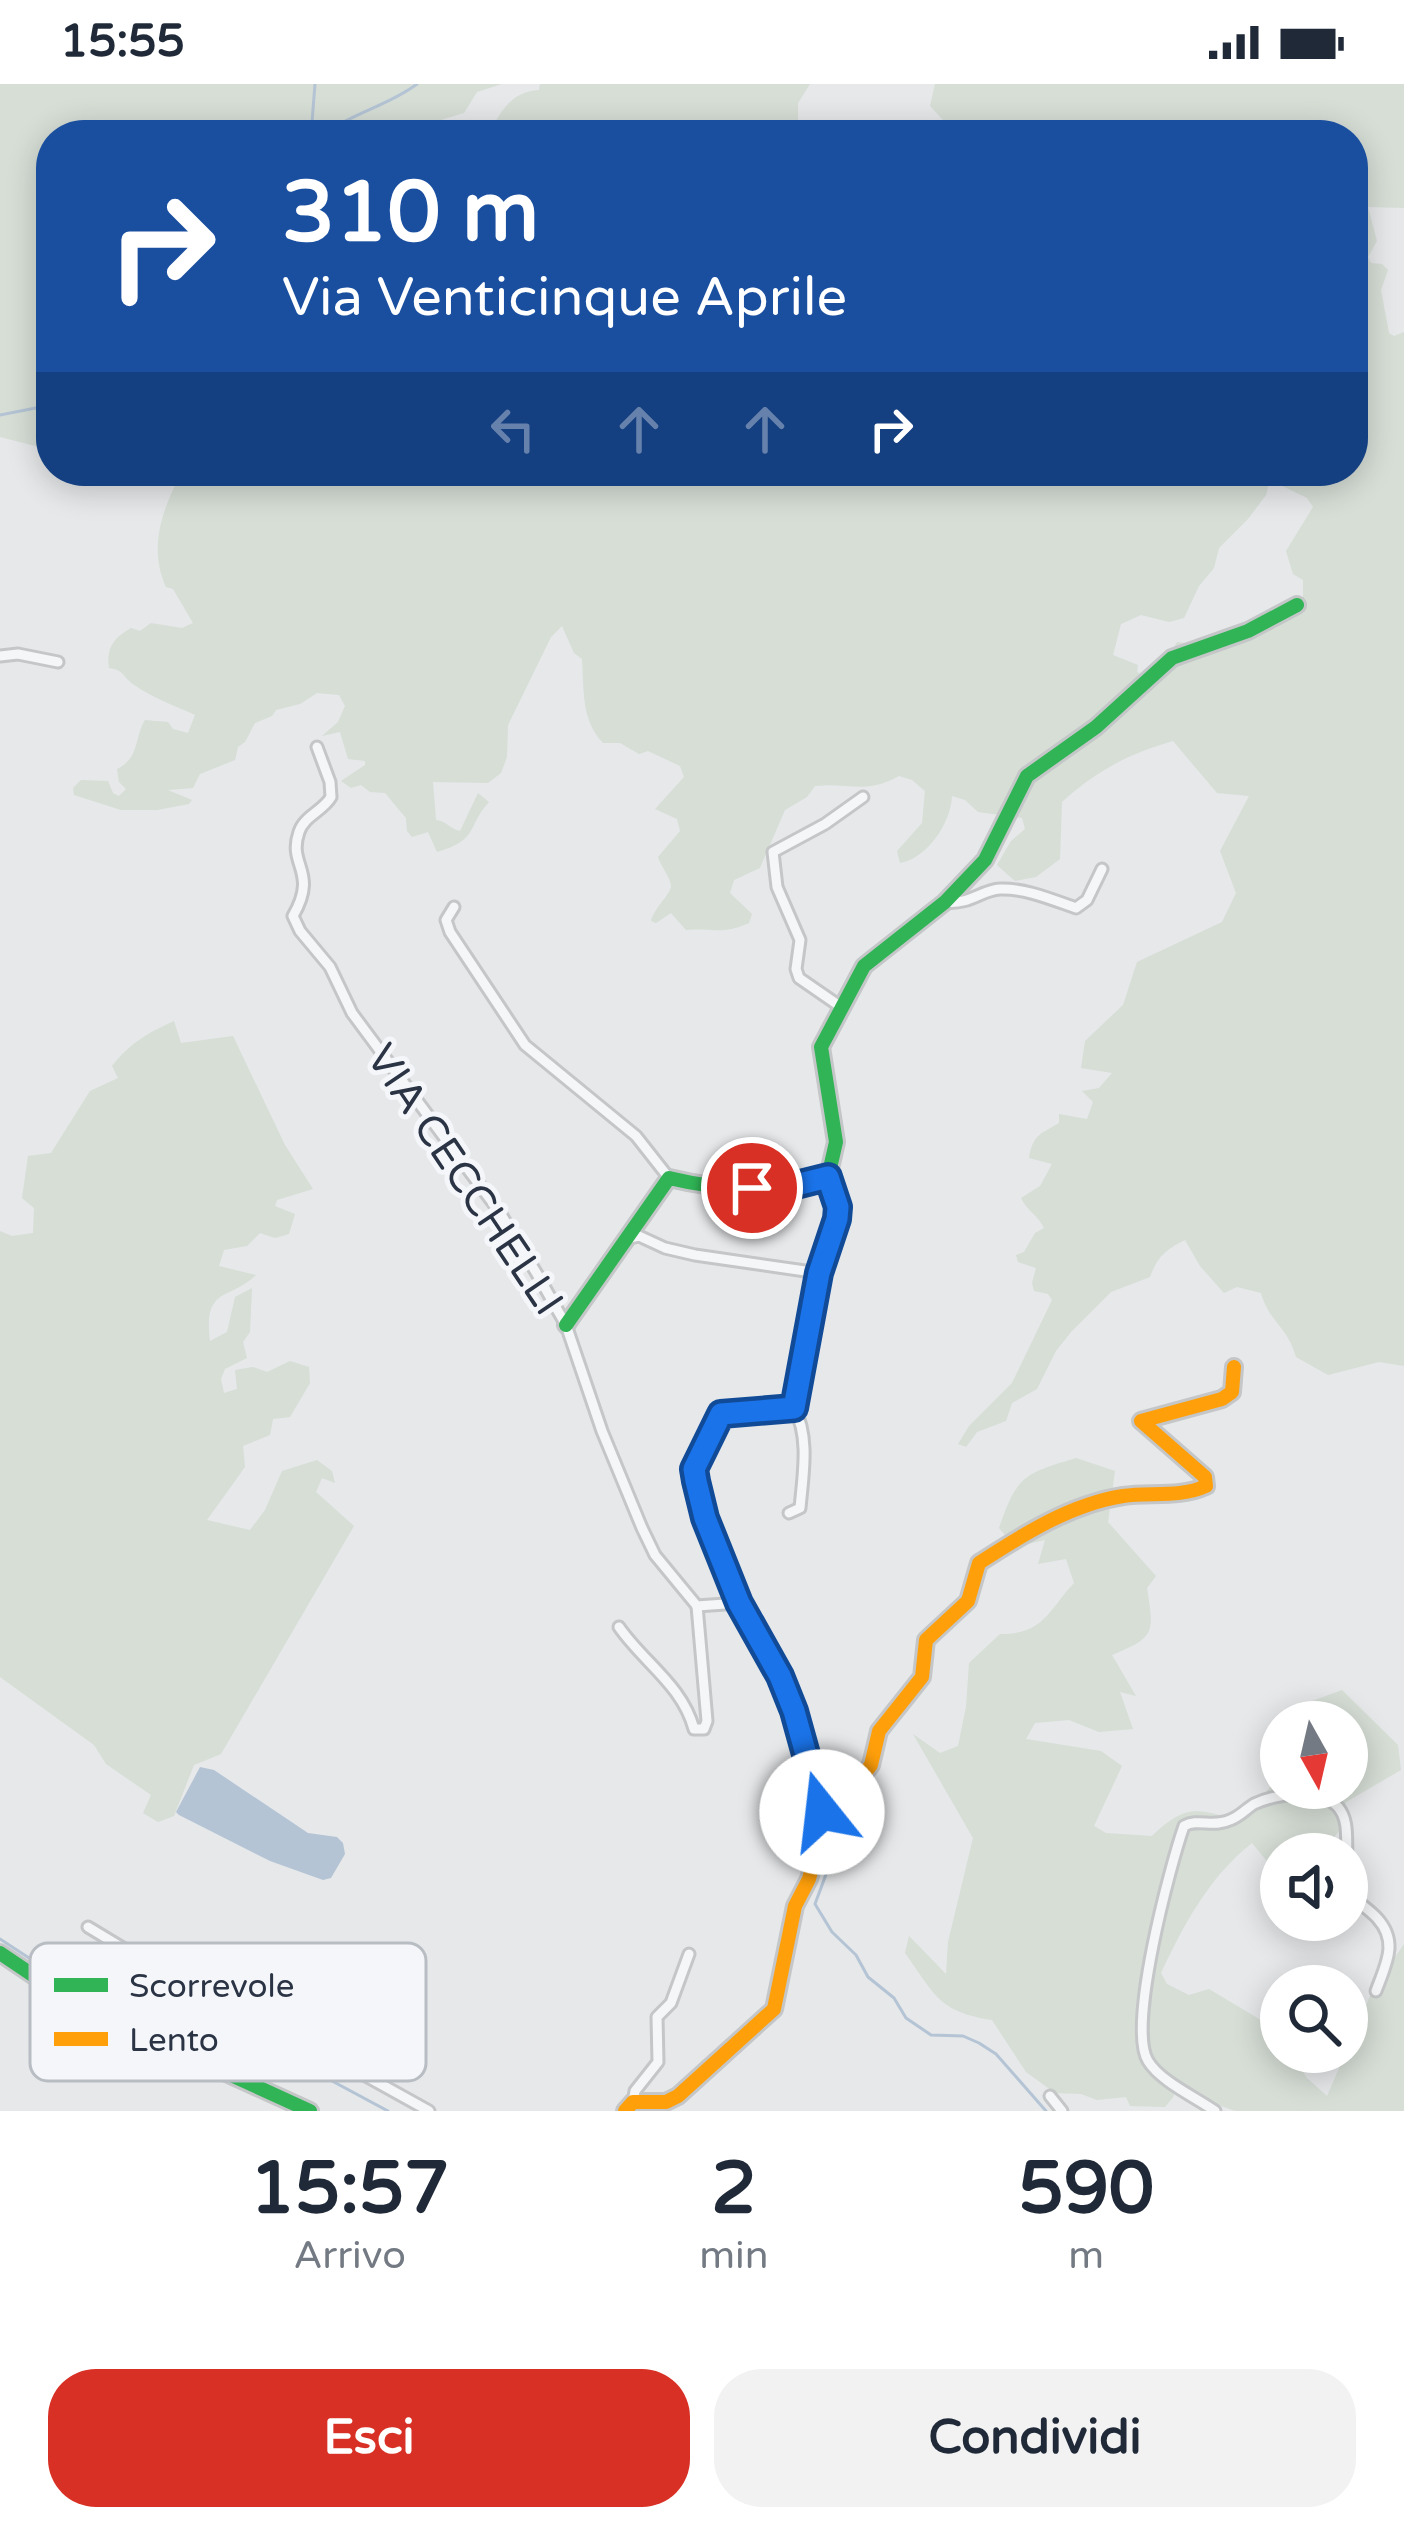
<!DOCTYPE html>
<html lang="it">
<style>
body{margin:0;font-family:"Varela Round",sans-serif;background:#f2f2f3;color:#1f2937;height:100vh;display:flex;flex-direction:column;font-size:45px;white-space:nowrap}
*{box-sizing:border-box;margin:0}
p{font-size:39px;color:#747a83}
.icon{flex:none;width:66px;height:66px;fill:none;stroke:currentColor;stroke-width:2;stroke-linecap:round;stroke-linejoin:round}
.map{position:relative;height:2027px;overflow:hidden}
.drawer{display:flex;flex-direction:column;background:#fff;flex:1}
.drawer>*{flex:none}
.guide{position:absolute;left:36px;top:36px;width:1332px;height:366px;border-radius:48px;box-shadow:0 6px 30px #0003;background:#1a4fa0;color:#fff;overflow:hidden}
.needle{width:78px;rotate:172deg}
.controls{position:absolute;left:1260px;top:1617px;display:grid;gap:24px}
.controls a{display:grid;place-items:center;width:108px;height:108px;border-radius:50%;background:#fff;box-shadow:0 6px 30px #0003;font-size:60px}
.pin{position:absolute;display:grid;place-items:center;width:102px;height:102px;color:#fff;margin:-51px;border:6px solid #fff;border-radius:50%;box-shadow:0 3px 12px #0007}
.me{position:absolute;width:132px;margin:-66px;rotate:344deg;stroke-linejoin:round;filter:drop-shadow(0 0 9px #0008)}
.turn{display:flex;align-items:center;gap:42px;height:252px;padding:0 48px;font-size:54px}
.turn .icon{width:156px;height:156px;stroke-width:2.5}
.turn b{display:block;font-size:84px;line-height:102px}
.lanes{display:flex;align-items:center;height:114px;padding:0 48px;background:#0003;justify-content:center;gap:60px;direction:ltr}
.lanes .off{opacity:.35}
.eta{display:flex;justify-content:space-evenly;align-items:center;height:204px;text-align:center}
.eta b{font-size:72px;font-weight:700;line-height:84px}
.button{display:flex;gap:24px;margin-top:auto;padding:24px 48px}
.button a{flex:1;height:138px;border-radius:48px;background:#d93025;color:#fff;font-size:48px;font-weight:700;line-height:138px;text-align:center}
.button a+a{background:#f2f2f3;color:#1f2937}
.status{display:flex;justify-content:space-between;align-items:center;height:84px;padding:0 60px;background:#fff;direction:ltr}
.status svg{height:33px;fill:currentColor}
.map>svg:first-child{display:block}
</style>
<div class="status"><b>15:55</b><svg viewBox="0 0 49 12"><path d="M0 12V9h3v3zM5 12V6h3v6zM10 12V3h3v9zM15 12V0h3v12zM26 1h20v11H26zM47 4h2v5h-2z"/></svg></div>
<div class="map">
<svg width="1404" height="2027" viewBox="0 0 1404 2027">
<rect width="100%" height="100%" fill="#e6e8ea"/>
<g fill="#d6ded6" fill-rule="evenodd">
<path d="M0,0H502L477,8L464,29L414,44L411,51H51V363L47,365L0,353Z"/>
<path d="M540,0H810L798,19V51H487C502,27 510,8 539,6Z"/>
<path d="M935,0H1404V124L1368,123L1377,157L1368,173L1371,179L1382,180L1388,186L1381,206L1389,249L1394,252L1404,248V1282L1379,1278L1328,1291L1296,1273C1288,1243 1269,1238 1261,1209L1237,1203L1224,1209L1200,1182L1185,1156C1166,1165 1157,1173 1150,1193L1111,1208L1071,1248L1056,1267L1037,1305L1012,1319L1006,1337L977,1348L966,1363L958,1360L969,1342L1012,1299L1052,1216L1048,1210L1034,1207L1032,1199L1036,1184L1018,1178L1016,1171L1024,1168L1035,1149L1044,1144C1038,1131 1027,1127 1021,1114L1040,1102L1052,1080L1029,1074C1033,1050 1041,1050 1059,1039V1030L1087,1035L1093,1018L1082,1007L1099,1004L1112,989L1081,984L1085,957L1123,921L1137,878L1222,838L1236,809L1220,767L1249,712L1217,709L1173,657C1128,670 1096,687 1062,718L1060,775L1036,793L1015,797L997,781L1011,757L1025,745L1022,734L978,728L965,716L952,712C951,738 928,774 900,779L897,767L922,739L925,707L912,696L899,692C865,711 850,698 815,702L807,713L785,726L760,784L734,796L730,809L752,830L749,839C722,851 713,844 686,846L671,829L656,839L651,837C654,824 671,810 671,802C671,794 660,781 658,773L680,747L677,735L655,725L684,693L680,682L648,667L639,670L620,659H603C581,636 584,605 582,575L574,569L562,542L551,553L508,641L507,673L501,689L488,699L433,698L436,736C447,737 450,745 460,747L478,709L489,718C467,742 479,756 437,768L428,748L412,753L407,747L406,734L385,709L370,708L361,701L351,704L341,697L365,681V677L348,675L340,648L322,652L338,638L345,622L339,611L317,609L300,620L276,626L272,632L255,639L245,658L238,663L235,676L200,690L193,704L168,706L192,716L189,720L157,726H121L74,711L73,704L81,696L108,697L113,709L119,712L126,705L119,698L117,685C140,674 134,654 145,636L168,638L173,645L188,649L195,631C173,621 151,613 133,600C122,592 124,586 109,584C106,563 114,554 131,544L140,547L151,539L182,544L193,539L173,505L166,503C149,465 161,430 178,395L177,387H1353V51H946L943,36L930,22ZM1270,396L1307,414L1313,423L1286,467L1293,490L1303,496V518L1276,544L1194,560L1177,558L1154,596L1137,588L1138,581L1113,571L1121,540L1141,531L1169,538L1184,534L1199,502L1214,484L1219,464L1248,435L1266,411Z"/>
<path d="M174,937L181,959L233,952L285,1061L313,1105L277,1116L275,1122L295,1130L289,1150L275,1154L260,1149L247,1162L224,1166L219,1182L256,1191C229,1217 203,1202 210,1257L227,1248L235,1213L252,1204L250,1248L243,1258L247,1274L225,1285L221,1295L224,1309L237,1305L235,1286L253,1283L267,1288L290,1277L309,1283L310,1299L290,1333L273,1335L270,1351L243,1362L245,1383L207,1436L250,1446L265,1426L282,1387L317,1376L332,1387L335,1399L322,1394L316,1408L354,1442L221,1670L194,1681L174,1732L158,1738L143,1729L151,1711L106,1680L94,1661L0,1593V1147L12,1152L33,1149L34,1124L22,1114L28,1072L51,1069L90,1007L118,994L112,982C130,959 148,949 174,937Z"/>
<path d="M1076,1374L1115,1387L1108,1438L1156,1492L1147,1504C1154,1549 1156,1553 1112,1571L1136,1612L1120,1608L1133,1645L1099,1648L1069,1636L1035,1639L1026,1655L1101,1667L1122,1682L1094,1742L1106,1749L1152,1752C1186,1719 1199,1724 1241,1738L1271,1702L1281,1671V1704H1347V1638H1298L1312,1617L1342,1606L1398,1661L1401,1686L1346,1718L1339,1747L1321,1770H1281V1794L1252,1759C1209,1793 1184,1840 1161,1889L1167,1900L1189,1911L1209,1905L1274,1944L1281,1954V1968H1290L1307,1994L1327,2012L1373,1905L1404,1860V2027H1235L1173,2004L1174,2012L1165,2023L1130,2022L1126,2013L1097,2016L1081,2010L1055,2009L1026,1988L992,1936C939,1928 935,1911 905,1869L909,1852L946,1890L948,1858L973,1754L913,1650L940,1669L958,1662L966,1623L969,1579L1000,1550C1044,1550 1047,1528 1074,1499L1066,1475L1038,1480L1045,1456L1015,1463L999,1444C1017,1392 1023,1390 1076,1374Z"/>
</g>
<path fill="#b4c4d5" d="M200,1683L214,1686L308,1749L337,1753L343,1759L345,1770L331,1794L323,1796L270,1777L179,1731L176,1728Z"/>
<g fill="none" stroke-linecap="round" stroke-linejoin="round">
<g stroke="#b4c4d5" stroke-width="3">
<path d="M311,51L315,0"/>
<path d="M324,51C353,28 388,22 417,0"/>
<path d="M0,331L51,321"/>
<path d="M842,1713L841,1750L815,1820L832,1848L856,1871L868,1893L894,1914L906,1934L931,1951L963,1952L979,1959L996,1970L1046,2027"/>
<path d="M0,1855L58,1893L117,1924L215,1960L293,1976L388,2027"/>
</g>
<g stroke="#c4c6c8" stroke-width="15">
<g id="street">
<path d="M0,572L18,570L58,578"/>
<path d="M317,663L330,698L331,713C323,727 304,732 299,748C287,782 319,787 293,832L300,847L330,883L352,929L499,1127L537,1190L566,1241L602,1347L642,1444L655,1471L697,1522L739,1519"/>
<path d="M945,818C970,821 981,806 1000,805C1025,804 1053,816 1076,824L1087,816L1102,785"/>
<path d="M454,823L446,836L450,848L525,961L636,1052L669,1094"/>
<path d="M841,923L799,894L796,885L800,856L777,803L773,768L825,740L863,713"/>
<path d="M630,1154L639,1152L665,1164L695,1171L819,1189"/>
<path d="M789,1429L800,1424C803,1391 810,1352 794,1324"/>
<path d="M619,1543C644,1579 682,1601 694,1645H704L707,1637L697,1522"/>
<path d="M1347,1771L1348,1807C1356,1818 1368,1824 1377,1834C1399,1858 1386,1880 1376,1907"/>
<path d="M88,1843L222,1924L303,1957L429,2027"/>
<path d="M1050,2012L1062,2027"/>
<path d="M633,2018L635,2007L658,1978L657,1933L671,1919L689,1870"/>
<path d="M1215,2027C1195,2013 1160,1997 1148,1977C1127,1943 1170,1782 1184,1742C1198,1734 1213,1744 1230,1736C1239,1733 1246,1725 1254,1720C1276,1710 1320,1703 1338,1723C1349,1736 1346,1754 1347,1770"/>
</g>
</g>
<g stroke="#c4c6c8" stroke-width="20">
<g id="fast">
<path d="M566,1241L669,1094C727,1108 771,1107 828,1093L836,1058L821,963L864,882L945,818L985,776L1027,692L1096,643L1172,574L1248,547L1297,521"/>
<path d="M742,1524L705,1434L696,1397L695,1385L721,1330L794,1324L819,1189L837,1135L838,1123L828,1093"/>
<path d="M0,1869L77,1921L310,2027"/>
</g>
</g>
<g stroke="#c4c6c8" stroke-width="20">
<g id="slow">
<path d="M822,1728L834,1710L858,1698L871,1681L879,1647L922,1593L926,1556L968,1517L979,1479C1022,1451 1071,1420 1123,1412C1150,1408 1180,1414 1206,1402L1205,1393L1141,1337L1222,1315L1232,1308L1234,1283"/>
<path d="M625,2027L633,2018H666L678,2012L774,1925L795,1822L809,1795L823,1742L794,1627L780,1592L742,1524"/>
</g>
</g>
<use href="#street" stroke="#f5f6f7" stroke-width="9"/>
<use href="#fast" stroke="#30b455" stroke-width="14"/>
<use href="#slow" stroke="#ff9f0a" stroke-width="14"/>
</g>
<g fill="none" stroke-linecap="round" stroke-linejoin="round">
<g stroke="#114b97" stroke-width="30">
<path id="route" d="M752,1104L776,1106L828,1093L838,1123L837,1135L819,1189L794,1324L721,1330L694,1385L696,1397L705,1434L739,1519L780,1592L794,1627L822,1728"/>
</g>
<use href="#route" stroke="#1a73e8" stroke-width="21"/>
</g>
<g text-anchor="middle" stroke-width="10" stroke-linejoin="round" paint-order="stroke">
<g font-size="42" fill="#2b3445" stroke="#f4f6f9">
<text transform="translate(466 1095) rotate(56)" y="15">VIA CECCHELLI</text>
</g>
</g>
<rect x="30" y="1859" width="396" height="138" rx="18" fill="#f4f6f9" stroke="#b8bcc3" stroke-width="3"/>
<rect x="54" y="1894" width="54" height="14" fill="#30b455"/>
<rect x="54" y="1948" width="54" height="14" fill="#ff9f0a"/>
<g font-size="33" fill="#2b3445">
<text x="129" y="1913">Scorrevole</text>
<text x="129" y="1967">Lento</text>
</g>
</svg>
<div class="controls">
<a><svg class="needle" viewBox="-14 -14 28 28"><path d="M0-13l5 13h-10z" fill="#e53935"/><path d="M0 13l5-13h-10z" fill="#747a83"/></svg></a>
<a><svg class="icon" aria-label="sound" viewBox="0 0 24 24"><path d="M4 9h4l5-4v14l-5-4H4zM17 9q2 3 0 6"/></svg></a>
<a><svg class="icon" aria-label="search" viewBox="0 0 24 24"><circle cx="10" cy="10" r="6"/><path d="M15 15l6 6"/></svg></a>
</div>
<div class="pin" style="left:752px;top:1104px;background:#d93025"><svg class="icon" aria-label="arrive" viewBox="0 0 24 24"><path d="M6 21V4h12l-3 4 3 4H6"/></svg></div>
<svg class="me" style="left:822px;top:1728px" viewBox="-20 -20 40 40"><circle r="19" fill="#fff"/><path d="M0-13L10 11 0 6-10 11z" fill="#1a73e8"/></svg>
<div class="guide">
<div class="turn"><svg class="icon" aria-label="right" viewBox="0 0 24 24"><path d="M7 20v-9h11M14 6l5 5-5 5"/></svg><div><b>310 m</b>Via Venticinque Aprile</div></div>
<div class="lanes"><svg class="icon off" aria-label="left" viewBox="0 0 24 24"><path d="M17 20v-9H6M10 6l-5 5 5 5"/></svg><svg class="icon off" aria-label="ahead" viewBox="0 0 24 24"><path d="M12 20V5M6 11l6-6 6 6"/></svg><svg class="icon off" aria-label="ahead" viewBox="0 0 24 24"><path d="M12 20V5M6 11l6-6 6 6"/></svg><svg class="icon" aria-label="right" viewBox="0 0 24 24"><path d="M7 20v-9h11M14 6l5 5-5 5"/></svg></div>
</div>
</div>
<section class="drawer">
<div class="eta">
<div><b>15:57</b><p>Arrivo</p></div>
<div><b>2</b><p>min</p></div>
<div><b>590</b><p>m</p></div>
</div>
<div class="button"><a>Esci</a><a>Condividi</a></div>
</section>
